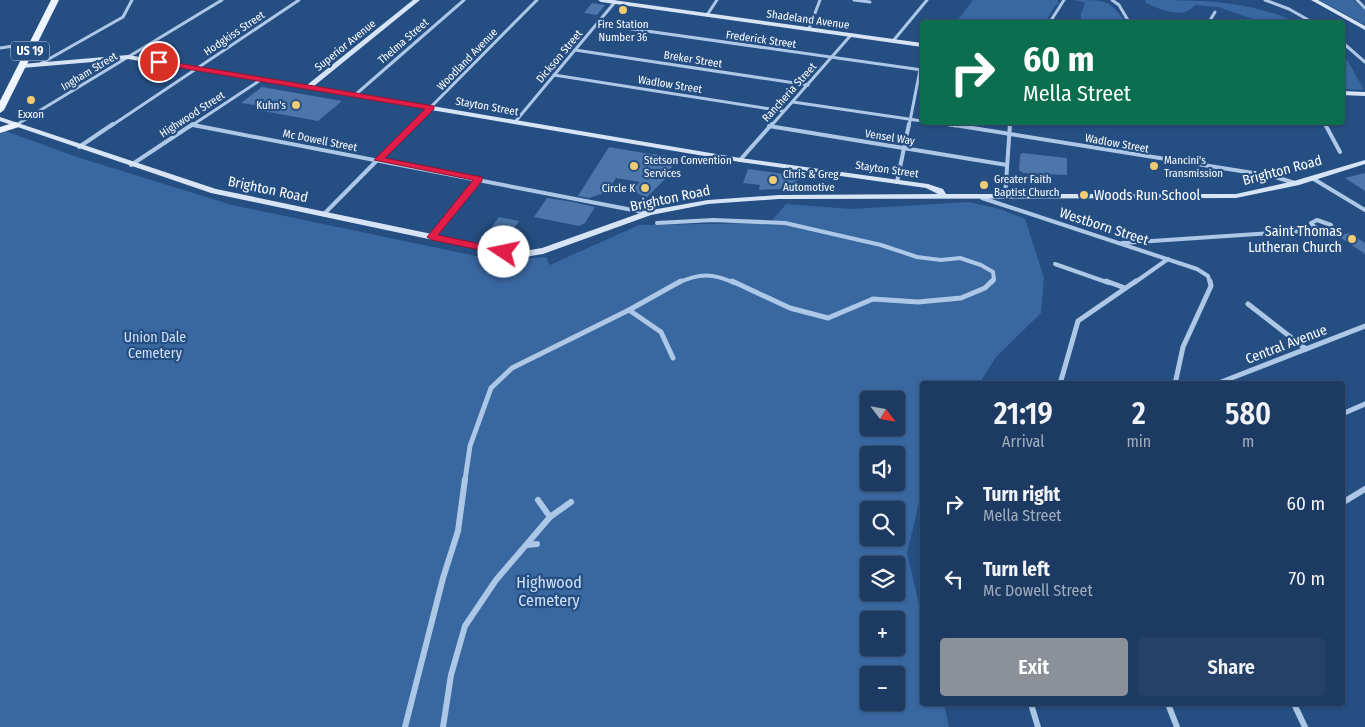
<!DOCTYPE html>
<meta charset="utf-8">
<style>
body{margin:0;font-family:"Fira Sans Condensed",sans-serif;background:#254168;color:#f1f3f6;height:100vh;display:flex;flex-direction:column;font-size:19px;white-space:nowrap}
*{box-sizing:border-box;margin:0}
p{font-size:16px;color:#a0adbe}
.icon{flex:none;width:28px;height:28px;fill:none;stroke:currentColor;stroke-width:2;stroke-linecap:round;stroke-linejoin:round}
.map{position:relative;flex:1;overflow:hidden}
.side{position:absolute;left:920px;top:381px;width:425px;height:325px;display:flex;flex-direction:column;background:#1c3a62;border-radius:5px;box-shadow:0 1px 4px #0004,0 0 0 1px #3a5477}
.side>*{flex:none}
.hud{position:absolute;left:920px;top:20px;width:425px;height:105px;border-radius:5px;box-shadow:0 1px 4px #0004,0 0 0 1px #3a5477;background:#0b6e4f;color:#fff;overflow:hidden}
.needle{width:32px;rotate:121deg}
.tools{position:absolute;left:860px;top:391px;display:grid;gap:10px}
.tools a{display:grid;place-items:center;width:45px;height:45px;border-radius:5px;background:#1c3a62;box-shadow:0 1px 4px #0004,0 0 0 1px #3a5477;font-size:25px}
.pin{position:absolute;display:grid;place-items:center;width:42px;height:42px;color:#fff;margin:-21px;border:2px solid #fff;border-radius:50%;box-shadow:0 1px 5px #0007}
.me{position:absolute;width:55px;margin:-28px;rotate:281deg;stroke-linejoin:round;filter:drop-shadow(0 0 4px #0008)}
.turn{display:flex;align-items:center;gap:18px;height:105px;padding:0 20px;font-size:22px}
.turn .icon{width:65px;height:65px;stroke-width:2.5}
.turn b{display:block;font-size:35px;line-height:42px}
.eta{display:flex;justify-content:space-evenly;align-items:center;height:85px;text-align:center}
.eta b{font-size:30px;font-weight:600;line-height:35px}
.action{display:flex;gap:10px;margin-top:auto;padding:10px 20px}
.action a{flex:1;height:58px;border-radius:5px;background:#8c9099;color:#fff;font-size:20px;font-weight:600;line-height:58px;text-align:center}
.action a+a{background:#254168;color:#f1f3f6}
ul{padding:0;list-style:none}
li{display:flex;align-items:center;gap:15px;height:75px;padding:0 20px}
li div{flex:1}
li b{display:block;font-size:19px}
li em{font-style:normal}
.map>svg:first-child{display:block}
</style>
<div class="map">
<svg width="1365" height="727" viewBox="0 0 1365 727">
<rect width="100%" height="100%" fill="#254e82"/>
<g fill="#3967a0" fill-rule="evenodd">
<path d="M973,0H1057L1059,3L1055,6L1045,22H956Z"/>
<path d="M1075,0C1107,0 1108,0 1126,22H1081V14L1085,3Z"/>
<path d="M1145,0C1197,0 1248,0 1295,22H1262L1218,7L1195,5C1183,20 1161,10 1146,3Z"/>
<path d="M1319,0H1353L1365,10V25Z"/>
<path d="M1343,56L1348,61L1364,90L1343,89Z"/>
<path d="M0,129L77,157L232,205L500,261L546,257L550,265L639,225L770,223L786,204L852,209L969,202L1000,209L1025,219L1044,278L1041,313L996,357L979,384H922V490L907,553L922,617V704H944L949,727H0ZM869,400H896V428H869ZM869,455H896V482H869ZM869,510H896V538H869ZM869,565H896V592H869ZM869,620H896V648H869ZM869,675H896V702H869Z"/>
</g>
<g fill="#4d77ab">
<path d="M592,3L605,5L597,15L584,13Z"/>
<path d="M262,87L342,101L318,121L263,111L267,107L241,103Z"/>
<path d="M609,147L644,153L677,157L665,179L647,197L630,191L640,182L616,178L607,192L589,198L578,196Z"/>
<path d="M1022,153L1067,158V175L1023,173L1019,170L1020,155Z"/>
<path d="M748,169L791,175L800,178L791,188L785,185L780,189L759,190L760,185L743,183Z"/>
<path d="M1365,173V191L1345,178Z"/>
<path d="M547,198L573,202L595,207L585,223L579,226L534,217Z"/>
<path d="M499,217L519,221L504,242L484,238Z"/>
<path d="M1349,233L1365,243V254L1338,236Z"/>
</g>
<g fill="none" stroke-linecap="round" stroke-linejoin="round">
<g stroke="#adc7e7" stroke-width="3">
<path d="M854,0L870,2"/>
<path d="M1112,0L1119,5L1129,22"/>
<path d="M1265,0L1289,9L1312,22"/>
<path d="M1357,0L1365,8"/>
<path d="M707,15L717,0"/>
<path d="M1050,22L1064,0"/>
<path d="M1209,22L1215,12"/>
<path d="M597,24L922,70"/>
<path d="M809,29L820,0"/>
<path d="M893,41L927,0"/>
<path d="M1342,42L1365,62"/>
<path d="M0,48L33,43"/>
<path d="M575,50L808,85"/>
<path d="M40,64L123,17L132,0"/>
<path d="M554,75L783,111"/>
<path d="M355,95L464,0"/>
<path d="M793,102L922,121"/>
<path d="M515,122L615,2"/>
<path d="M933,122L956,126"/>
<path d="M1324,122L1326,126"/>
<path d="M16,125L222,0"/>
<path d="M193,125L196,126"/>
<path d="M111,126L299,0"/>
<path d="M191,126L262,79"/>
<path d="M412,126L537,0"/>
<path d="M771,126L851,35"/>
<path d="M909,126L920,70"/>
<path d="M1010,126V122"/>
</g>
<g stroke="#adc7e7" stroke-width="4">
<path d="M948,124L1272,176L1295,183"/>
<path d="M1325,124L1340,152"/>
<path d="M193,125L648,213"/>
<path d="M769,126L1007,165"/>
<path d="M79,147L113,124"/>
<path d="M740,160L772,124"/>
<path d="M131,165L193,124"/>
<path d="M1312,178L1365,210"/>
<path d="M897,182L909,124"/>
<path d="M1005,197L1010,124"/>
<path d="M982,198L1197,269L1208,276L1210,283"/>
<path d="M324,214L413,124"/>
<path d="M1317,220L1331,225L1332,230C1323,232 1316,230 1311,223Z"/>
<path d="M657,223L713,220L785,223L881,245L917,257L941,260L960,258L981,265L993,272L994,280L991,283"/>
<path d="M432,237L479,179"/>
<path d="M1122,243L1318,230"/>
<path d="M1055,264L1109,283"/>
<path d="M678,283C699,273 713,273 734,283"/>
<path d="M1134,283L1168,259"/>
</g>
<g stroke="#adc7e7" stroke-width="5">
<path d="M732,281L790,308L828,318L873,299L918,302L961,298L985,288L992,281"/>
<path d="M1106,281L1125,288"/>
<path d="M1248,304L1306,349"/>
<path d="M629,310L681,281"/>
<path d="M1060,384L1078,321L1136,281"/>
<path d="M1175,384L1183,347L1211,286L1210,281"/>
<path d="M1216,384L1365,326"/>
<path d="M1342,414L1365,404"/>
<path d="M465,480L470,446L491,388L512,368L629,310L661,332L673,358"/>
</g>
<g stroke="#adc7e7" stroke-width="6">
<path d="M538,500L550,517"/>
<path d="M1342,503L1365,489"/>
<path d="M527,545L537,544"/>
<path d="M1031,704L1038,727"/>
<path d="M1168,704L1177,727"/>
<path d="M1294,704L1305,727"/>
<path d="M405,727L443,578L458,531L465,479"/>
<path d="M443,727L451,675L465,626L496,580L550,517L571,502"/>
</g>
<g fill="#d7e4f6" fill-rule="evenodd">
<path d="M413,0H420L314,86L740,158L928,184L943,189L946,194H1236L1294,181L1365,160V164L1299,185L1236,198L779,199L708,204L651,215L543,254L524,257L504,255L211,193L0,121V117L216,189L504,249L524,251L542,248L646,211L708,200L779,195L938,194L926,188L740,162L128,59L22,68L19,66L22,64L128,55L307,85Z"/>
<path d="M598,0H613L922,43V47L601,2Z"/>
<path d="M1311,0H1318L1365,26V30Z"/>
<path d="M1342,91L1365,92V96L1342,95Z"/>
</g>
<g fill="#eef4fd" fill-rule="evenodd">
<path d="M51,0H59L4,110L0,113V101Z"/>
<path d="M16,122L20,125L19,127L0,133V127Z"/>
</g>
</g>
<path fill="#e11d48" stroke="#92132f" d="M159,60L434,106V109L385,158L482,177V181L438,235L504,249L509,252L504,255L432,240L427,237L473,180L374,160L425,109L157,64V61Z"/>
<g fill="#f1cc71" stroke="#254e82" stroke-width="2">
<circle cx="623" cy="10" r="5"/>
<circle cx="31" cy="100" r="5"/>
<circle cx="296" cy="105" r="5"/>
<circle cx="634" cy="166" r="5"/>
<circle cx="1154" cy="166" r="5"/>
<circle cx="773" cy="180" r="5"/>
<circle cx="984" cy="185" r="5"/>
<circle cx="645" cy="188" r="5"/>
<circle cx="1084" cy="195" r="5"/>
<circle cx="1352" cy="239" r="5"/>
</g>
<g text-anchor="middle" stroke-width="4.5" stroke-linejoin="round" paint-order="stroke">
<g font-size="11" fill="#fff" stroke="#254e82">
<text transform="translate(808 19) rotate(8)" y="4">Shadeland Avenue</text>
<text transform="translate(234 33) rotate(-34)" y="4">Hodgkiss Street</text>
<text transform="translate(761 39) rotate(8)" y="4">Frederick Street</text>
<text transform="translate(403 41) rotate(-41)" y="4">Thelma Street</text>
<text transform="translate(345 45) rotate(-39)" y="4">Superior Avenue</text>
<text transform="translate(559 56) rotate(-50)" y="4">Dickson Street</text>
<text transform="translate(467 59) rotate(-46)" y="4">Woodland Avenue</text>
<text transform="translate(693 59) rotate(9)" y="4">Breker Street</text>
<text transform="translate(89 71) rotate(-31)" y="4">Ingham Street</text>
<text transform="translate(670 84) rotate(9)" y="4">Wadlow Street</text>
<text transform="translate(789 92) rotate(-48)" y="4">Rancheria Street</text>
<text transform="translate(487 106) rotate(10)" y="4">Stayton Street</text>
<text transform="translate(192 114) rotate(-33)" y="4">Highwood Street</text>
<text transform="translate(890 137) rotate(9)" y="4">Vensel Way</text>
<text transform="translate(320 140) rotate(11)" y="4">Mc Dowell Street</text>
<text transform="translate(1117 143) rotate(10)" y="4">Wadlow Street</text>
<text transform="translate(887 169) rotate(8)" y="4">Stayton Street</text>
</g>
<g font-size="11" fill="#fff" stroke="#254e82" text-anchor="start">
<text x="623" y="28" text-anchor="middle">Fire Station<tspan x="623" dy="13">Number 36</tspan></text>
<text x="286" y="109" text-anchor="end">Kuhn's</text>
<text x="31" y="118" text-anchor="middle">Exxon</text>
<text x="644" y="164">Stetson Convention<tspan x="644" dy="13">Services</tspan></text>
<text x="1164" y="164">Mancini's<tspan x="1164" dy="13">Transmission</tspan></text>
<text x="783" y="178">Chris &amp; Greg<tspan x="783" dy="13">Automotive</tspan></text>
<text x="994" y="183">Greater Faith<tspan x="994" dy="13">Baptist Church</tspan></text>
<text x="635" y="192" text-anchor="end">Circle K</text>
</g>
<rect fill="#254e82" stroke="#becada" stroke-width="1" x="11" y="41.5" width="38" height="19" rx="4"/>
<g font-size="12" font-weight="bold" fill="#fff">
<text x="30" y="55">US 19</text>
</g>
<g font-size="14" fill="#fff" stroke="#254e82">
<text transform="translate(1282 170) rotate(-15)" y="5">Brighton Road</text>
<text transform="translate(268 189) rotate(12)" y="5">Brighton Road</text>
<text transform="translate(670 198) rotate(-12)" y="5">Brighton Road</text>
<text transform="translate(1104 226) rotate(18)" y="5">Westborn Street</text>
<text transform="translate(1286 344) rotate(-21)" y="5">Central Avenue</text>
</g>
<g font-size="14" fill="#fff" stroke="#254e82" text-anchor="start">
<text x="1094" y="200">Woods Run School</text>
<text x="1342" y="236" text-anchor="end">Saint Thomas<tspan x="1342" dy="16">Lutheran Church</tspan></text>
</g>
<g font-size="14" fill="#d0e1f6" stroke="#254e82">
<text x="155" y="342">Union Dale<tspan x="155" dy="16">Cemetery</tspan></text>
</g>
<g font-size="16" fill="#d0e1f6" stroke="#254e82">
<text x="549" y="588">Highwood<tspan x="549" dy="18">Cemetery</tspan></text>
</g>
</g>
</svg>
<div class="tools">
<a><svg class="needle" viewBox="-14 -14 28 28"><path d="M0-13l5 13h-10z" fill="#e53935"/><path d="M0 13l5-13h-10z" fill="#a0adbe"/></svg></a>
<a><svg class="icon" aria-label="sound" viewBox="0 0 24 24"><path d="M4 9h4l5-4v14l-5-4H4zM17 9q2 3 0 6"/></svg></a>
<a><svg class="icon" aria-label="search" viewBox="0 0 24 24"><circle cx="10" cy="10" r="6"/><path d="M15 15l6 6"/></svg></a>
<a><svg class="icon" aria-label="layers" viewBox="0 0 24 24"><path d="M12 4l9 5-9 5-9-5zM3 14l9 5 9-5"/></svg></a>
<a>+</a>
<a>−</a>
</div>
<div class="pin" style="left:159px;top:62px;background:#d93025"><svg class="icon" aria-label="arrive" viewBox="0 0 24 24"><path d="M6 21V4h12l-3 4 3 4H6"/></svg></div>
<svg class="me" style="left:504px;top:252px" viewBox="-20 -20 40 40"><circle r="19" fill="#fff"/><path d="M0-13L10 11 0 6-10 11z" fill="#e11d48"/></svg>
<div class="hud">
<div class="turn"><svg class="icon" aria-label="right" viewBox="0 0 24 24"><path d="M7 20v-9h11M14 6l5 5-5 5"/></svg><div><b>60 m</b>Mella Street</div></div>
</div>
<section class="side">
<div class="eta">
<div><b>21:19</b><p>Arrival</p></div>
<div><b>2</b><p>min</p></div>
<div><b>580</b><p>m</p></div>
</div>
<ul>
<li><svg class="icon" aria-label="right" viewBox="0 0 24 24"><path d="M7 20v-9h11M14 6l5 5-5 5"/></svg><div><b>Turn right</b><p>Mella Street</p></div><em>60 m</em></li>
<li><svg class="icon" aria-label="left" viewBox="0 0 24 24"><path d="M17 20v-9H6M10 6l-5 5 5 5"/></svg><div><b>Turn left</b><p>Mc Dowell Street</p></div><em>70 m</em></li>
</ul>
<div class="action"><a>Exit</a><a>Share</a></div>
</section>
</div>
